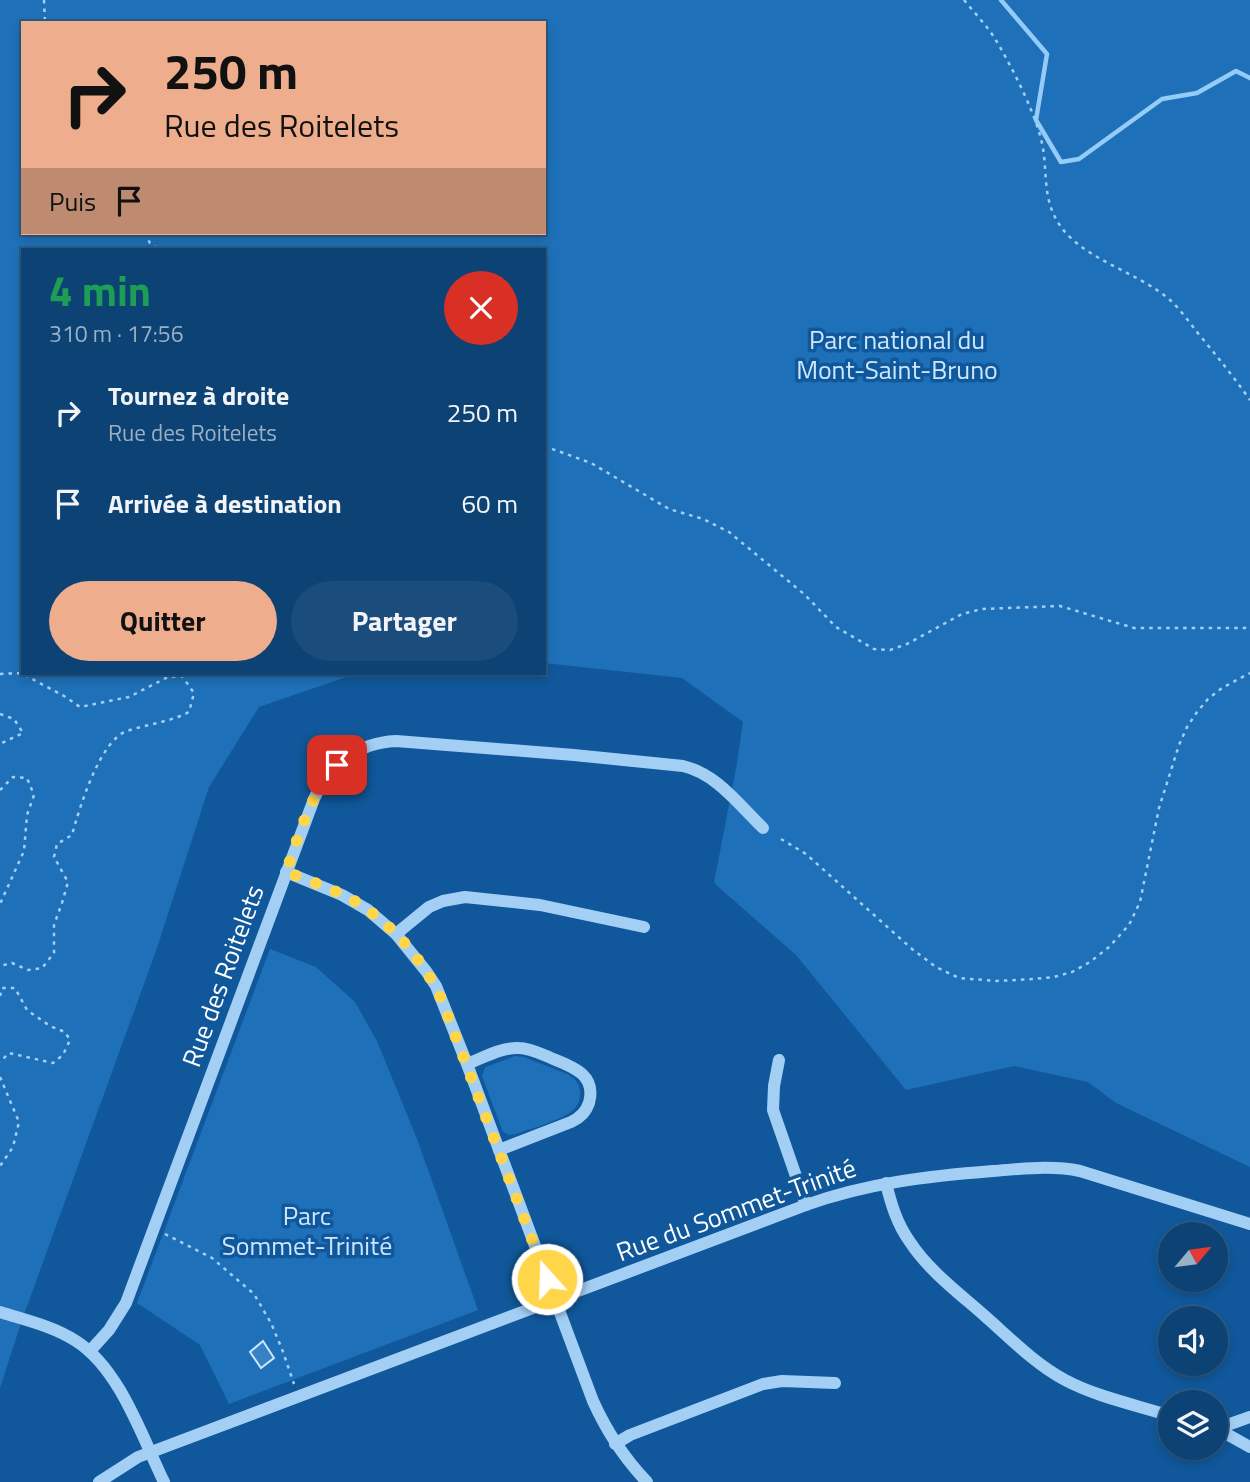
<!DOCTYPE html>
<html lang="fr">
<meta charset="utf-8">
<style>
body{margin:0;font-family:"Titillium Web",sans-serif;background:#1a4d7c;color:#f1f3f6;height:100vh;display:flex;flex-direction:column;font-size:26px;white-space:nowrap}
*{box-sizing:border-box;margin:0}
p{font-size:23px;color:#9ab0c5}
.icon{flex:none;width:38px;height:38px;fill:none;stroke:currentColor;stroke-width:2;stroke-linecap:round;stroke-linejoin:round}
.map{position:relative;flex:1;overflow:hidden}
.panel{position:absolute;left:21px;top:248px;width:525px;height:427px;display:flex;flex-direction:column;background:#0c4274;border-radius:0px;box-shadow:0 4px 10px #0003,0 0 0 2px #2c5b86}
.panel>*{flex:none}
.banner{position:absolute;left:21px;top:21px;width:525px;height:214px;border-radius:0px;box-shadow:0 4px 10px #0003,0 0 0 2px #2c5b86;background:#eead8d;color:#111;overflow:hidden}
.needle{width:46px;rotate:61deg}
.controls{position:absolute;left:1158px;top:1222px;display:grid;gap:14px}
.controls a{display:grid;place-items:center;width:70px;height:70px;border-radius:50%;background:#0c4274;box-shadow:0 4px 10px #0003,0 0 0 2px #2c5b86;font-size:35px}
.pin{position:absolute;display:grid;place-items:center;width:60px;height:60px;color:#fff;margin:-30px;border-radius:14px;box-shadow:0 4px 10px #0006}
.me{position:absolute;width:77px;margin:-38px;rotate:340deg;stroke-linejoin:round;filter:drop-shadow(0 0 5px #0008)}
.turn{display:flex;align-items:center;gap:24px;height:147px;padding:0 28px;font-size:32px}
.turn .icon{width:91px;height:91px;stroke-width:2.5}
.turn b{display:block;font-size:49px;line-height:60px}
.then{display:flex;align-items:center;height:66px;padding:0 28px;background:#0003;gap:14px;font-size:26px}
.round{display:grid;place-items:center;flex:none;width:74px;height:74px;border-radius:37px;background:#1a4d7c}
.overview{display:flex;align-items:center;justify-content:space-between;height:119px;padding:0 28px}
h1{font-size:42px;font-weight:700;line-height:52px;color:#1e9e55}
.action{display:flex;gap:14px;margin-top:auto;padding:14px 28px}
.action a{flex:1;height:80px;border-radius:42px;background:#eead8d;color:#111;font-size:28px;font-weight:700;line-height:80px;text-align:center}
.action a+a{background:#1a4d7c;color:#f1f3f6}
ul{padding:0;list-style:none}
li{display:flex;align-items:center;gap:21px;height:91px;padding:0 28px}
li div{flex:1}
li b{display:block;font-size:26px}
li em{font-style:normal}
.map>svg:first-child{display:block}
</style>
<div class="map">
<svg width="1250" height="1482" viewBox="0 0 1250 1482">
<rect width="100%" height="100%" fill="#10589b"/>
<g fill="#1e71b8" fill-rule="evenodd">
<path d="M0,0H1250V1167L1116,1103L1088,1082L1014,1066L906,1090L796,955L714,883L737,763L743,722L682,678L544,663V250H23V674H355L259,707L209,787L157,948L22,1320L0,1388ZM23,23H544V233H23Z"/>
<path d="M270,949L316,967L355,1002L377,1041L417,1139L478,1310L229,1404L200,1345L137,1303Z"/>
<path d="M515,1056L524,1057L567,1074C574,1078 579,1082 580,1091C581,1098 578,1106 572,1111C561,1120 530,1129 516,1134L509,1135L503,1132L482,1076L484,1070L486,1067Z"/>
</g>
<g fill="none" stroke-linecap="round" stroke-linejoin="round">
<path stroke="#94cbf8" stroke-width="4.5" d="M1001,0L1047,54L1036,120L1061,162L1079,159L1162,99L1197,93L1236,71L1250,78"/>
</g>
<path fill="#3881c2" stroke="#cbe7fe" stroke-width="2" d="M263,1341L274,1358L261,1368L250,1352Z"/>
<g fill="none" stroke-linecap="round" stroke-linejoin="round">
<g stroke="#a3cff5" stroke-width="2.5" stroke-dasharray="3.5 5" stroke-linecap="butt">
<path d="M44,0L45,23"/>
<path d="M964,0C974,12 985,24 994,37C1011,65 1033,108 1041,139C1048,165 1042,192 1055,217C1075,258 1136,270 1170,300C1180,309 1189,322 1197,332C1216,355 1233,376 1250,400"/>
<path d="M144,233L150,243L159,250"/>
<path d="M544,446L591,463L669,509L703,519L729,532L804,594L836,627L874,649L890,650L907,644L962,614L982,609L1060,606L1134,628H1246L1250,630"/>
<path d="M0,674L21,673L64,696L80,707L129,697L168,677L182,676L194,693L189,712C170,722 148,724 127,731C100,740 79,809 72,835L57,844L54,857L68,882L62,903L54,925V953L42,968L28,970L12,963L0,966"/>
<path d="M0,714L14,719L23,733L0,744"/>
<path d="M0,790L13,777L27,778L34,795L27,815L24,851L0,904"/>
<path d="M781,839L806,854L912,949L936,967L959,978L996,981L1034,979L1054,977L1072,972L1090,962L1109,947L1129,925L1140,902L1159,808L1179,745L1187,727L1197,712L1208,699L1222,688L1250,673"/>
<path d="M0,996L2,988H15L27,1010L50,1026L65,1032L70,1040L63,1055L53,1063L9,1053L0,1062"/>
<path d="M0,1077L19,1122L13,1147L0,1166"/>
<path d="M165,1234L212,1258L254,1294L271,1323L282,1349L294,1384"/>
</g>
<g stroke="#a3cff5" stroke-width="12">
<path d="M286,872L342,895L368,910L396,934L426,971L436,986L467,1064L593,1401C607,1432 624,1458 647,1482"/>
<path d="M396,934L429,907L443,901L465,897L540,905L644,927"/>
<path d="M779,1060L774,1086L773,1110L806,1205"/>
<path d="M467,1064C483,1058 502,1047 519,1048C530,1048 541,1054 551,1058C571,1066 597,1074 589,1103C586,1112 580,1118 571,1122L499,1150"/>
<path d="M886,1183C891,1204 897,1224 910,1242C929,1271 959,1293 986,1317C1011,1339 1035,1364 1065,1380C1097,1397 1136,1405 1171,1416"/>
<path d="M0,1312C25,1320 53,1326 76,1341C120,1369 142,1437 164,1482"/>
<path d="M90,1351L109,1330L126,1303L314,799C329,764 358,743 396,741L574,755L683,766C717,774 739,805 763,828"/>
<path d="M1216,1428L1250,1447"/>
<path d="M1219,1428L1250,1417"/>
<path d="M615,1444L630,1435L763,1384L782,1381L835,1383"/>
<path d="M99,1482L138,1457L806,1205C867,1183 929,1176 993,1171C1022,1169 1051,1165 1080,1171L1250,1224"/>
</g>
</g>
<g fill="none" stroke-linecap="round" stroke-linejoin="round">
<path stroke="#ffd54a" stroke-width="12" stroke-dasharray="0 21.6" d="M337,765C310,794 299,836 286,872C308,880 330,888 351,899C391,922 425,961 443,1003L547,1279"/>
</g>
<g text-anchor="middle" stroke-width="7" stroke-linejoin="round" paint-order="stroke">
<g font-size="26" fill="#cbe7fe" stroke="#10589b">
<text x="897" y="349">Parc national du<tspan x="897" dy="30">Mont-Saint-Bruno</tspan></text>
<text x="307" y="1225">Parc<tspan x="307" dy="30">Sommet-Trinité</tspan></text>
</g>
<g font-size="26" fill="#fff" stroke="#10589b">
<text transform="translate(223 976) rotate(-70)" y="9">Rue des Roitelets</text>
<text transform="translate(736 1210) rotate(-20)" y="9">Rue du Sommet-Trinité</text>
</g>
</g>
</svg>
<div class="controls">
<a><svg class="needle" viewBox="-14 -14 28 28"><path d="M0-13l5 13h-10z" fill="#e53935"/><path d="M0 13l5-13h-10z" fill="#9ab0c5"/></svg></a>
<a><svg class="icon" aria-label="sound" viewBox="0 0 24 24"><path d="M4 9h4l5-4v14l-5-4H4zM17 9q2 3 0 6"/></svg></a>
<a><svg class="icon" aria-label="layers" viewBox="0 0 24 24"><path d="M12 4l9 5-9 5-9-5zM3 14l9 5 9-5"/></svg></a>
</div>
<div class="pin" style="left:337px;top:765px;background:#d93025"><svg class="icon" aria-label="arrive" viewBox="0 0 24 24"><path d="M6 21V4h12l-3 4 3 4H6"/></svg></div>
<svg class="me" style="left:547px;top:1279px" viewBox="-20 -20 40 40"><circle r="17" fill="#ffd54a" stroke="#fff" stroke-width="3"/><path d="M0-11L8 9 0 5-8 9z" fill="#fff"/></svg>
<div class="banner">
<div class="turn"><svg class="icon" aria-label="right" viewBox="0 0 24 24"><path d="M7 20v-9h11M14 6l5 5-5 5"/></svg><div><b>250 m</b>Rue des Roitelets</div></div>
<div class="then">Puis<svg class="icon" aria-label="arrive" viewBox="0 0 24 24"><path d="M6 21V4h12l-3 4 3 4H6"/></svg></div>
</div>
<section class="panel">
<div class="overview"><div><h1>4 min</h1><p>310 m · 17:56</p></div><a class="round" style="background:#d93025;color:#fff"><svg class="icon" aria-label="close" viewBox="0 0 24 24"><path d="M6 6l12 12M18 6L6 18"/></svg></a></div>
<ul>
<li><svg class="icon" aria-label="right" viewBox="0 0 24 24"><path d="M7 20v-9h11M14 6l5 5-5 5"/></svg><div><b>Tournez à droite</b><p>Rue des Roitelets</p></div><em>250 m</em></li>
<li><svg class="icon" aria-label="arrive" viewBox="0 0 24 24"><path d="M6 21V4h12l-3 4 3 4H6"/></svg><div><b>Arrivée à destination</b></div><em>60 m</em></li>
</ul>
<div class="action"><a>Quitter</a><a>Partager</a></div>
</section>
</div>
